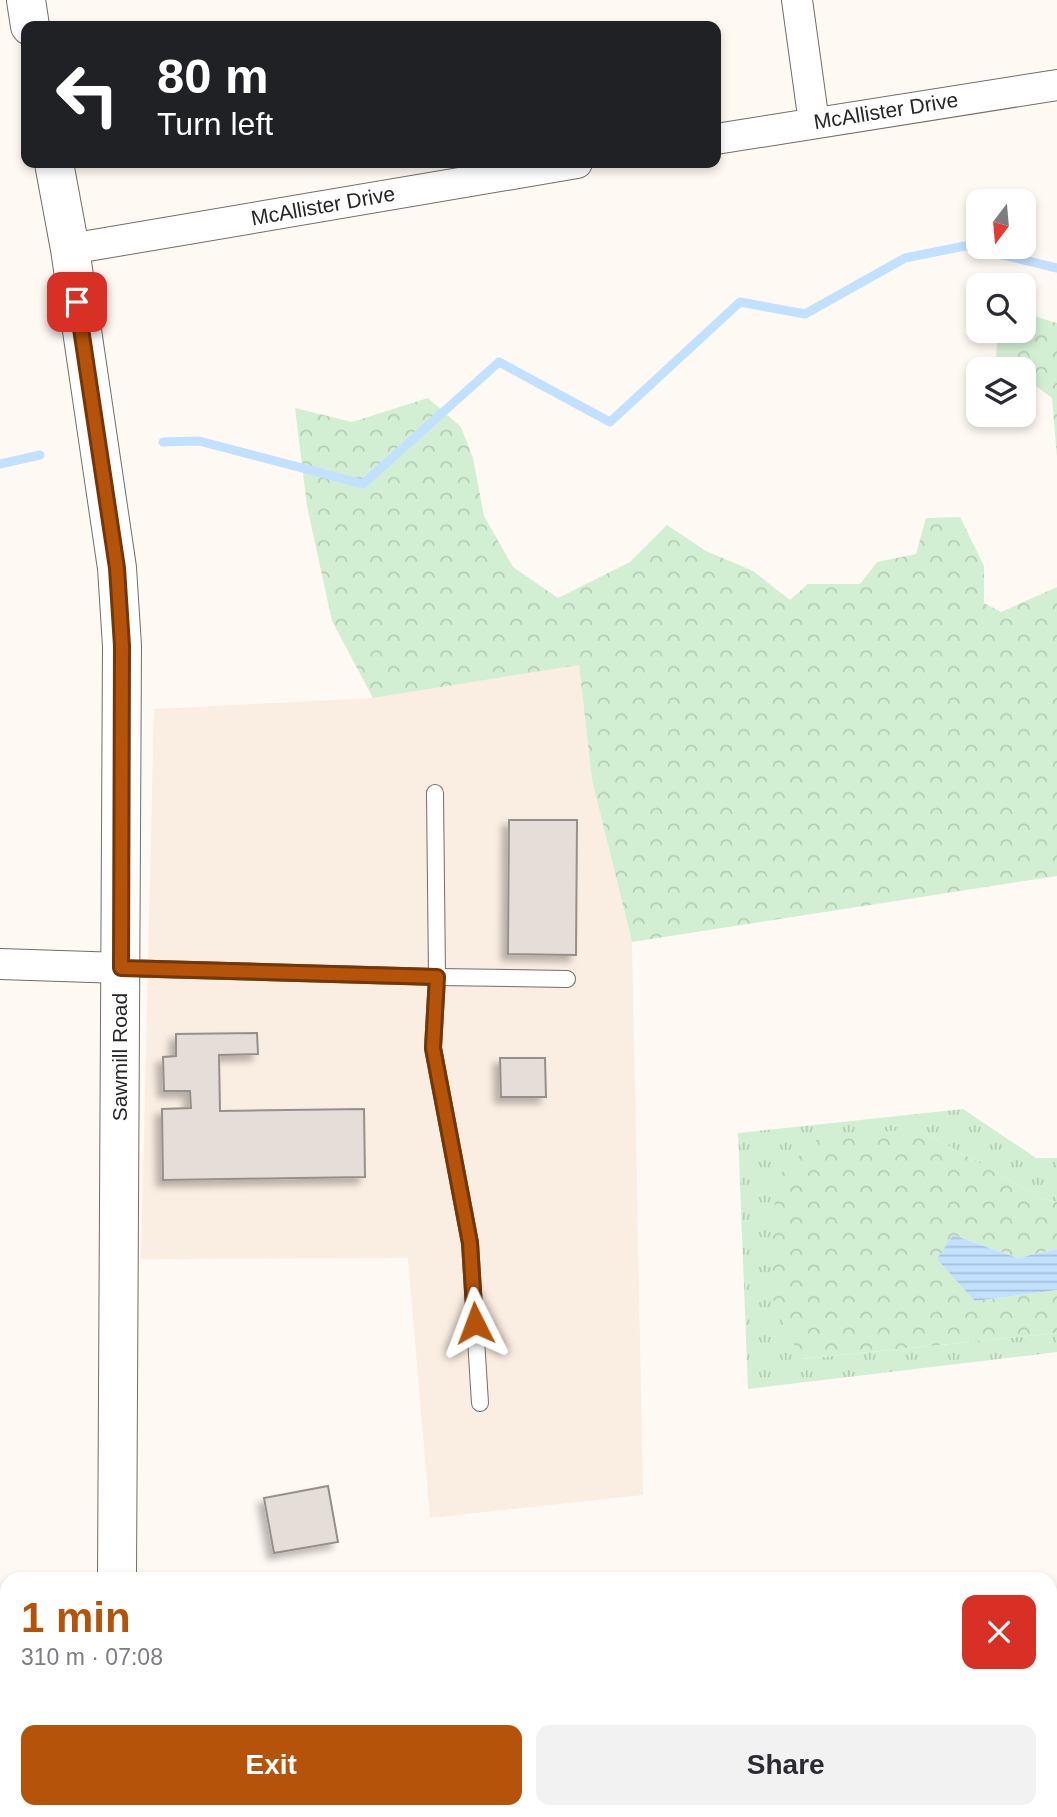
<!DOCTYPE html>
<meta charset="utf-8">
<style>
body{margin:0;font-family:Arial,sans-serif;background:#f2f2f3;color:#2b2b33;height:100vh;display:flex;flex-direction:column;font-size:26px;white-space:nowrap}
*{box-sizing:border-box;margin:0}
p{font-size:23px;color:#7c7c81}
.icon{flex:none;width:38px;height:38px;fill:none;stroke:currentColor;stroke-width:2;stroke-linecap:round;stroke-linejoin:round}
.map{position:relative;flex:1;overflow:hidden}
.panel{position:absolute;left:0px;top:1572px;width:1057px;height:247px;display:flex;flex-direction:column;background:#fff;border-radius:21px 21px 0 0;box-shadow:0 4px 10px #0003}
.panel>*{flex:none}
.top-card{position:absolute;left:21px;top:21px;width:700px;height:147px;border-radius:14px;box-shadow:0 4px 10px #0003;background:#202124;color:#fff;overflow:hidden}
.needle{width:46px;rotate:196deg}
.fabs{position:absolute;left:966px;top:189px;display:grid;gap:14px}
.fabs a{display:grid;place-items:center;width:70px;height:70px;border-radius:14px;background:#fff;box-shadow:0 4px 10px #0003;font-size:35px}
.pin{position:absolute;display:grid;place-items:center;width:60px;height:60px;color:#fff;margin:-30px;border-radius:14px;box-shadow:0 4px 10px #0006}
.me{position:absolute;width:77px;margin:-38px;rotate:357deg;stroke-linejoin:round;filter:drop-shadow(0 0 5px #0008)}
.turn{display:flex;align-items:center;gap:24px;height:147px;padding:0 21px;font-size:32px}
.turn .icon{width:91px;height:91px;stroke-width:2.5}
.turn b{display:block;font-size:49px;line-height:60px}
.round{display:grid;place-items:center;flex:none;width:74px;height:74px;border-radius:14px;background:#f2f2f3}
.head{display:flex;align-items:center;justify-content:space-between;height:119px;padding:0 21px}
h1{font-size:42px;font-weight:600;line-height:52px;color:#b45309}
.action{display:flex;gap:14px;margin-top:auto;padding:14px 21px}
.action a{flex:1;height:80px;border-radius:14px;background:#b45309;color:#fff;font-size:28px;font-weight:600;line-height:80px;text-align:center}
.action a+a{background:#f2f2f3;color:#2b2b33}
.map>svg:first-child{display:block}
</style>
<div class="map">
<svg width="1057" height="1817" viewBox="0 0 1057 1817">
<defs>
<pattern id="grass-tufts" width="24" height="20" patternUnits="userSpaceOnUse" patternTransform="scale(1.75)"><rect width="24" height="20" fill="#d2efd3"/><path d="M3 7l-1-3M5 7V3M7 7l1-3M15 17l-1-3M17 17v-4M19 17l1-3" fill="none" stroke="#b4cdb5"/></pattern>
<pattern id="forest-crowns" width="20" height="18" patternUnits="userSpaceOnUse" patternTransform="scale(1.75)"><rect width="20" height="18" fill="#d2efd3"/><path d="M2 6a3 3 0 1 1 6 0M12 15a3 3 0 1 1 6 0" fill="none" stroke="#b4cdb5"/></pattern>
<pattern id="water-rules" width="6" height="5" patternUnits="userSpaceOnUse" patternTransform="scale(1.75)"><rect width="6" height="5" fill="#c2e0ff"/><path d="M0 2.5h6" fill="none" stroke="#a7c0da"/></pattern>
<filter id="shadow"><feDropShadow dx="-6" dy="6" stdDeviation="3.5" flood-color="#0004"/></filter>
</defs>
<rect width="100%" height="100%" fill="#fff9f4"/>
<g fill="#faede1">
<path d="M579,665L592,780L632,942L643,1495L430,1518L408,1258L141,1259L154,709L373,698Z"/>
<path d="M146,1811H822L821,1817H146Z"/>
</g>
<path fill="url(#grass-tufts)" d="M963,1109L1036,1158H1057V1202L1043,1199L916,1128L802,1359L1057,1333V1352L748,1389L738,1133Z"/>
<g fill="url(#forest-crowns)">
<path d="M1024,313L1057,323V457L1052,398L1024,377V369H1013L996,357L998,331H1024Z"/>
<path d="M428,398L461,427L473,458L484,516L513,567L558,598L630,562L667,525L706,551L753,571L790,600L808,584H860L877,562L916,554L926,518L960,517L984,566V603L1001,612L1057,587V876L632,942L592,780L579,665L373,698L332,621L307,506L295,408L352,422Z"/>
<path d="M916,1128L1043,1199L1057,1202V1249L1018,1258L953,1235L975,1301L1057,1290V1333L801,1359L770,1293L776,1178L816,1140Z"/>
</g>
<path fill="url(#water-rules)" d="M953,1235L1018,1258L1057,1249V1290L975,1301L937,1259Z"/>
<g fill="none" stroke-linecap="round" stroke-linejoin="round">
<g stroke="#c2e0ff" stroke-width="9">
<path d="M163,442L199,441L363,484L499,362L610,422L740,302L805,314L905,258L965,246L1057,268"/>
<path d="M0,464L40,455"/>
</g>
</g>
<g fill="#e5ded8" stroke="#96908b" stroke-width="2" filter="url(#shadow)">
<path d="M509,820H577L576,955L508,954Z"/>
<path d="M257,1033L258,1054L219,1055L220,1111L364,1109L365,1177L163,1180L162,1109L191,1108L190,1091H164L163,1057L176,1056V1034Z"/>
<path d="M500,1058H545L546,1097H501Z"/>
<path d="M328,1486L338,1542L274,1553L264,1498Z"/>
<rect x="201" y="1811" width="145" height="6"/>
<path d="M549,1811H648L647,1817H548Z"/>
</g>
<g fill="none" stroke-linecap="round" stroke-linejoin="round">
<g stroke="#736d68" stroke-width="18">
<g id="service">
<path d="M435,793L437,977L433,1048L470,1243L480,1403"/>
<path d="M121,968L437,977L567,979"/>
<path d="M1050,1650L1057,1649"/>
</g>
</g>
<g stroke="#736d68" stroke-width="32">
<g id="minor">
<path d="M797,0L814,123"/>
<path d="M716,139L1057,85"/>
<path d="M70,249L577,163"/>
<path d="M0,964L121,968"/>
</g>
</g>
<g stroke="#736d68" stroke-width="40">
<g id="secondary">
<path d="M26,0L30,26"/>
<path d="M54,163L70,249L117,568L122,646L117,1578"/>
<path d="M0,1764L7,1763"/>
<path d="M117,1811V1817"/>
</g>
</g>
<use href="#service" stroke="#fff" stroke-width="16"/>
<use href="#minor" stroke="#fff" stroke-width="30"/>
<use href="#secondary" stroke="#fff" stroke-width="38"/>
</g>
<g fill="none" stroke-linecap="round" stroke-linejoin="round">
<g stroke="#753606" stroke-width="18">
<path id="route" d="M77,302L117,568L122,646L121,968L437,977L433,1048L470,1243L475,1323"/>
</g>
<use href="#route" stroke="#b45309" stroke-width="12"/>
</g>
<g text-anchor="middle" stroke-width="6" stroke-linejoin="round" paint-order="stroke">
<g font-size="21" fill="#282624" stroke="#fff">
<text transform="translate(886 111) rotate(-9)" y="7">McAllister Drive</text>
<text transform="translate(323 206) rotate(-10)" y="7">McAllister Drive</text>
<text transform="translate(120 1057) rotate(-90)" y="7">Sawmill Road</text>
</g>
</g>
</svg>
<div class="fabs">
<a><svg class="needle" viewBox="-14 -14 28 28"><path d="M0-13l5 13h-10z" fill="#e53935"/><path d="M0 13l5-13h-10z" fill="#7c7c81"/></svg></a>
<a><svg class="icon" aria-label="search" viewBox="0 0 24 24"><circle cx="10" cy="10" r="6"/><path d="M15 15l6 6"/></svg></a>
<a><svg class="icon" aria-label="layers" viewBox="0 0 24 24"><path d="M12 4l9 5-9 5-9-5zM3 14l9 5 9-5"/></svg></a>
</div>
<div class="pin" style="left:77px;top:302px;background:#d93025"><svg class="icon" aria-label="arrive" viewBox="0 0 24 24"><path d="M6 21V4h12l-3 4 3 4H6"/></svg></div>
<svg class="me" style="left:475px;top:1323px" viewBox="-20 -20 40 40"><path d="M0-17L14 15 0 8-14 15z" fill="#b45309" stroke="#fff" stroke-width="4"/></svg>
<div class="top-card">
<div class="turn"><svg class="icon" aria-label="left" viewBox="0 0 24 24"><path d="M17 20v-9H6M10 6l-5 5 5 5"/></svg><div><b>80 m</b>Turn left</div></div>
</div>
<section class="panel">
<div class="head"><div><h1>1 min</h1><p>310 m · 07:08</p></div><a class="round" style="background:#d93025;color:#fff"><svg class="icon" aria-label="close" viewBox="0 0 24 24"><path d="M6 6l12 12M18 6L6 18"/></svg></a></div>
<div class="action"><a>Exit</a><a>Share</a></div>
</section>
</div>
